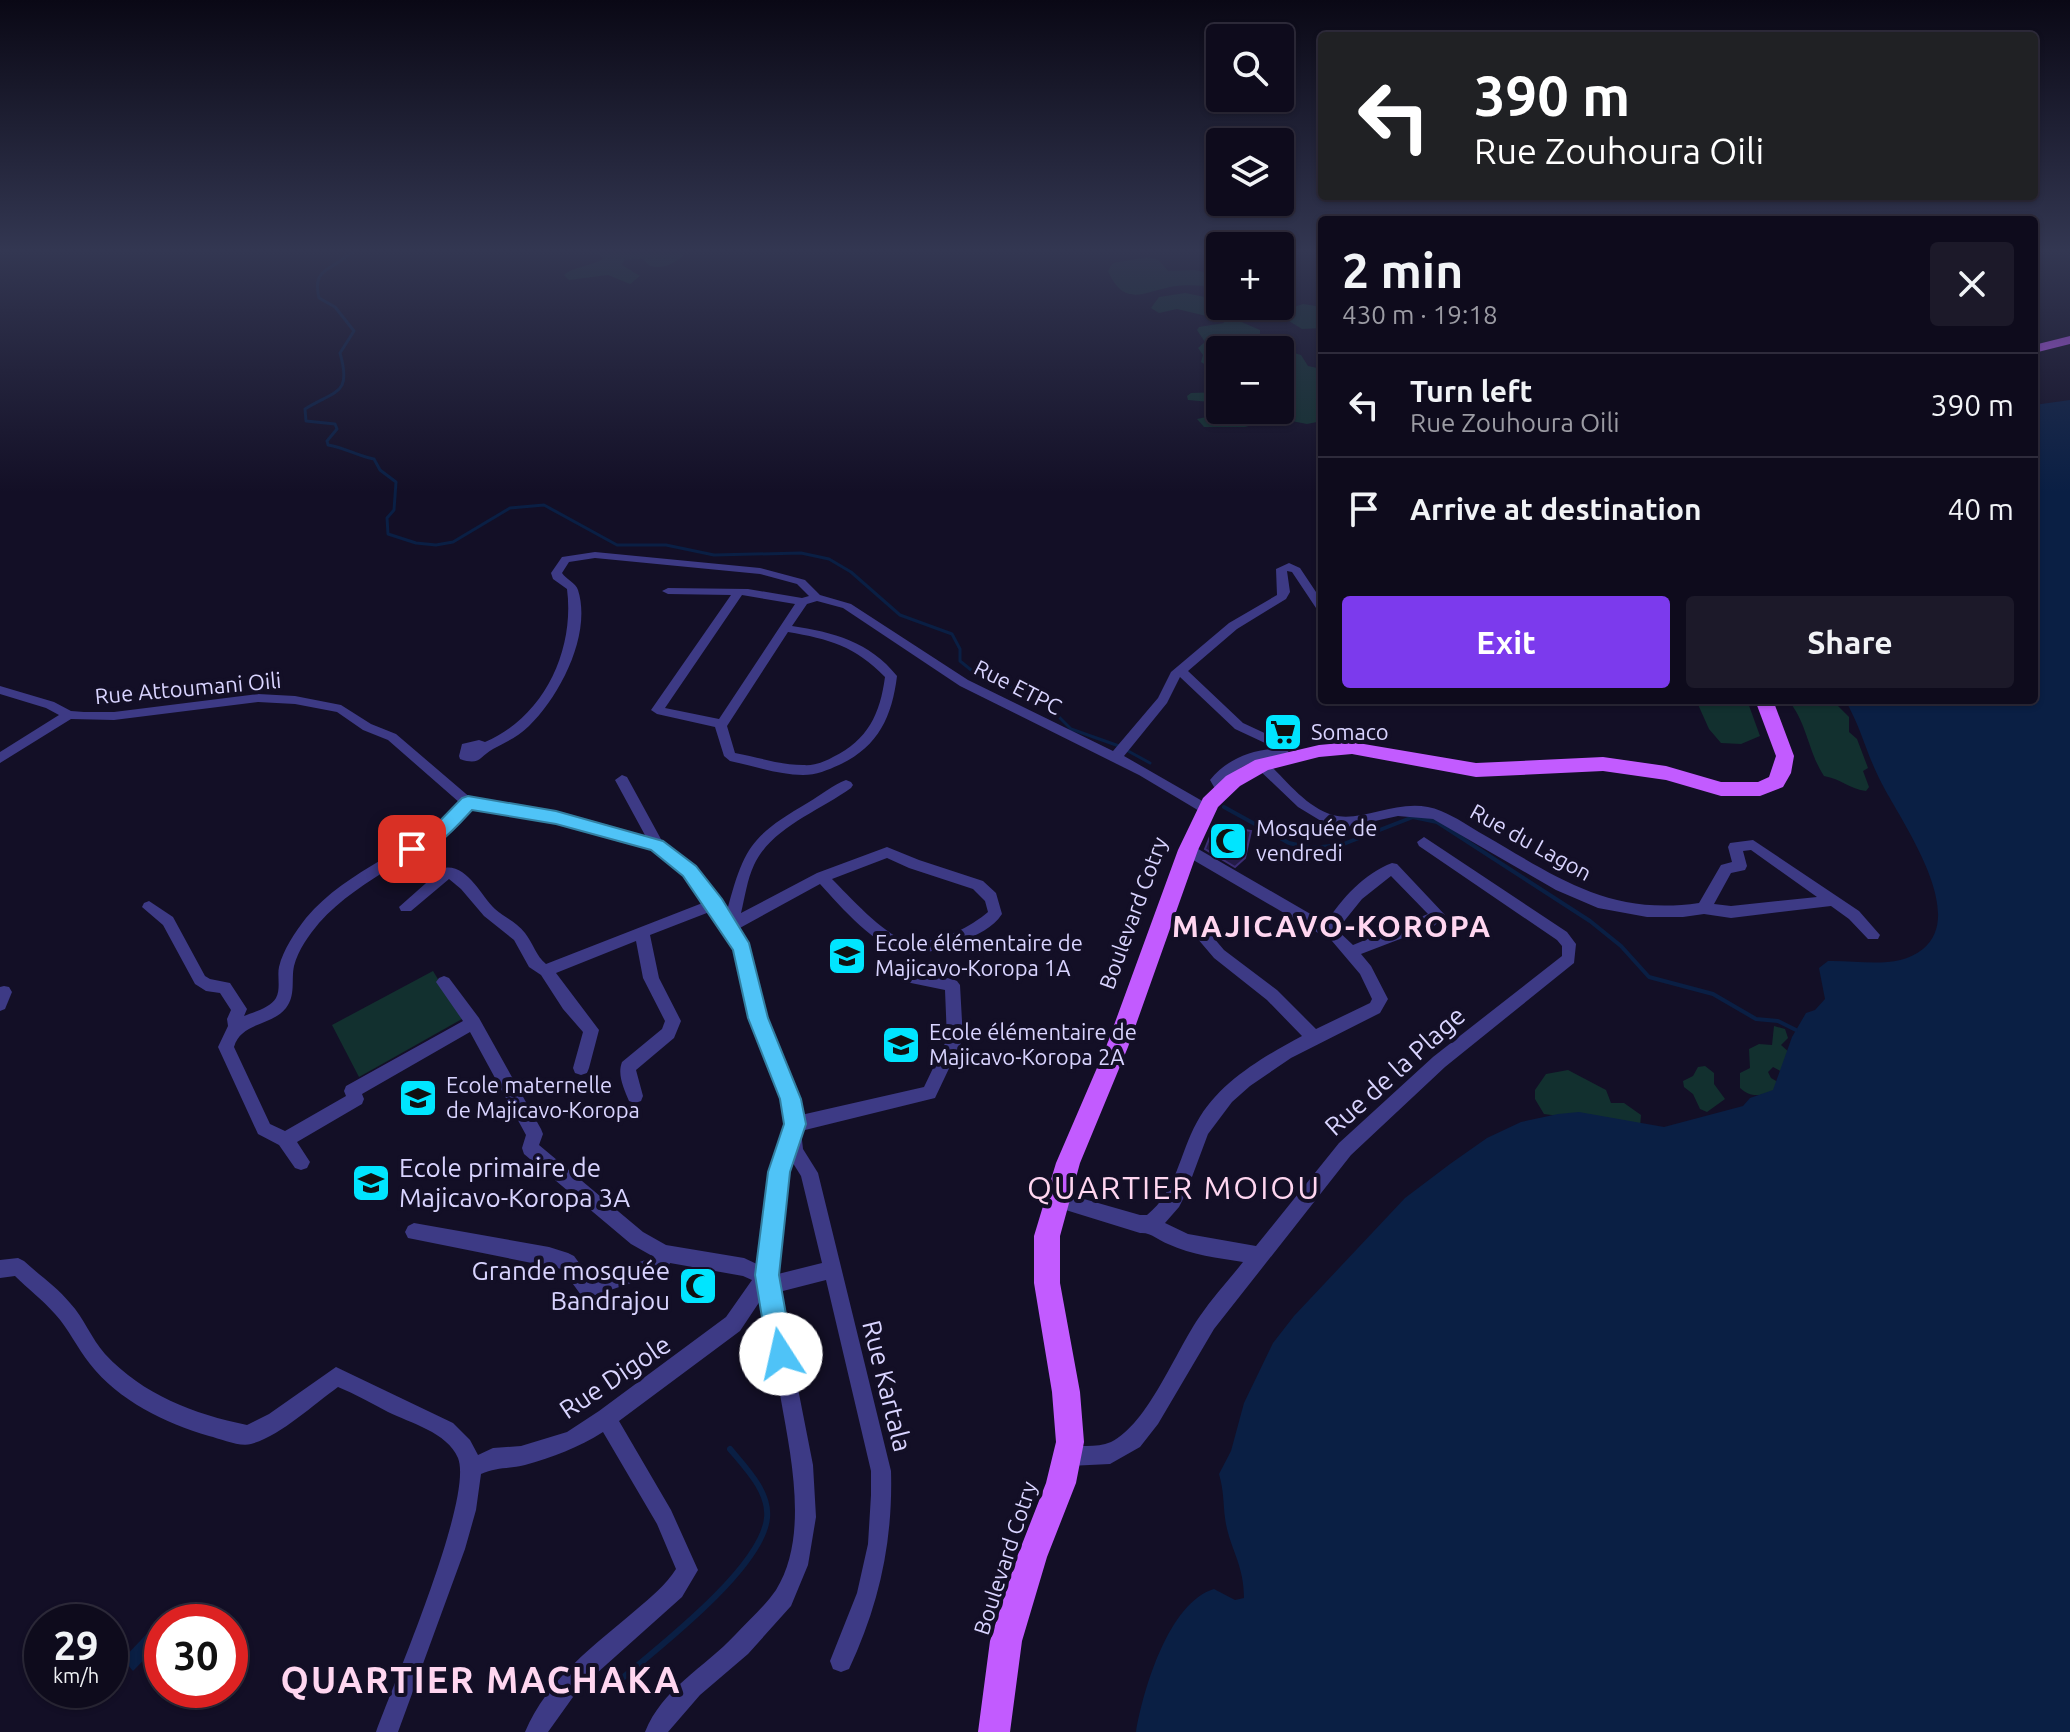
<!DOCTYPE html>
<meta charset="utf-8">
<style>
body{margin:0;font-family:Ubuntu,sans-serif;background:#1c1929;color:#f1f3f6;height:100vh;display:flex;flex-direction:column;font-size:30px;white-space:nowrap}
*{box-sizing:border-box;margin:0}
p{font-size:26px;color:#9b9ba3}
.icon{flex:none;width:44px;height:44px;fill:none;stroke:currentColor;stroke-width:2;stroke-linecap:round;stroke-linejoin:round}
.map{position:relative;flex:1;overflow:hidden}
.details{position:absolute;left:1318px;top:216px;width:720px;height:488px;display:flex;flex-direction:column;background:#0e0b1c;border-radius:8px;box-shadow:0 2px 6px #0004,0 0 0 2px #2e2b3b}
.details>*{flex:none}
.banner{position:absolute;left:1318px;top:32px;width:720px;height:168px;border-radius:8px;box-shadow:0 2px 6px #0004,0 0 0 2px #2e2b3b;background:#202124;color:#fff;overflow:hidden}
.controls{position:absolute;left:1206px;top:24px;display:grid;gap:16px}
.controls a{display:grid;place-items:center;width:88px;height:88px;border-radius:8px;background:#0e0b1c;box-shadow:0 2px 6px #0004,0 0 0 2px #2e2b3b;font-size:40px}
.speed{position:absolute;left:24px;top:1604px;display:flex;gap:16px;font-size:40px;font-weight:700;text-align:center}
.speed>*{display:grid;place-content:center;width:104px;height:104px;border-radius:50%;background:#0e0b1c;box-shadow:0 2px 6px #0004,0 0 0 2px #2e2b3b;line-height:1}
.speed small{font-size:20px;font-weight:400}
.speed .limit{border:12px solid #d22;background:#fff;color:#111}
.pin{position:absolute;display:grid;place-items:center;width:68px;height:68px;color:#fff;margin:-34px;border-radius:16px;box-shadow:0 4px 12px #0006}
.me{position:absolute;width:88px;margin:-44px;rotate:350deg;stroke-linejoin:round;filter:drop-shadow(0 0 6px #0008)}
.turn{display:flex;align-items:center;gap:28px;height:168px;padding:0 24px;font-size:36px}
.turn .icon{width:104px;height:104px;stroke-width:2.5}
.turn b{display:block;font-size:56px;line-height:68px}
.round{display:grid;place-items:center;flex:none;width:84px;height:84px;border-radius:8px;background:#1c1929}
.head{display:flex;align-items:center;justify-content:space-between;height:136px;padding:0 24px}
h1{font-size:48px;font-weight:700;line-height:60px}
.button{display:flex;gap:16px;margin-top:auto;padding:16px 24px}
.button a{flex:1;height:92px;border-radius:8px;background:#7c3aed;color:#fff;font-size:32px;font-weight:700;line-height:92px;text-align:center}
.button a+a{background:#1c1929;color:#f1f3f6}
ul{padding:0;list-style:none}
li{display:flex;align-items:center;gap:24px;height:104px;padding:0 24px;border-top:2px solid #2e2b3b}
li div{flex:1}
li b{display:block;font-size:30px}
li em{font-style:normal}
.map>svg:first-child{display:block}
</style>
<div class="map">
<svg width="2070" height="1732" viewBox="0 0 2070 1732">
<rect width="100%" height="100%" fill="#130f26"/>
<g fill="#12302f">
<path d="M580,249H690C679,260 667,270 650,266L643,259L624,260L622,265L640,276L630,284L608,275L569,280L564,275C574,266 590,267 603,259L599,255Z"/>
<path d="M1147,257L1159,260L1168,271L1195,270L1220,276V287C1207,286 1189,284 1176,286C1144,291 1125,309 1108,271L1113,263Z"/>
<path d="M1185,293L1220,300V306L1236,309L1265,306L1259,314L1239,321L1260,330V336L1242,342L1253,350H1220V381H1211L1209,378L1215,371L1201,362L1203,355L1198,348L1205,342L1197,330L1199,327L1224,323L1223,320L1177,309L1159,313L1151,308L1159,297Z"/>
<path d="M1303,304L1322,307V328L1302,329L1284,318L1287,309Z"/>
<path d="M1274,347L1301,355L1308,366L1322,369V421L1307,424L1276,418L1245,427H1204L1197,419L1211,416L1218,408L1210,402L1188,400L1187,396L1191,393L1220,392V410H1280V350H1257Z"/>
<path d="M1696,700H1747L1760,736L1741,744L1721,743L1709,729Z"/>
<path d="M1788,700H1832L1849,717V732L1857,739L1868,768L1863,771L1869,787L1866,791C1850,789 1841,779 1824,776C1808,752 1807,722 1788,700Z"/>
<path d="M433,971L462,1019L359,1077L332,1025Z"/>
<path d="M1774,1026L1785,1029L1788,1038L1781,1045L1791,1054L1784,1073L1773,1067L1768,1072L1771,1078L1785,1086C1769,1092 1755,1102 1740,1088V1073L1750,1068L1749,1049L1759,1044L1772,1045Z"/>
<path d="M1705,1066L1714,1073V1084L1725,1099L1707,1112L1700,1109L1693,1094L1684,1087L1683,1081L1693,1076L1698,1067Z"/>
<path d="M1568,1070L1606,1090L1611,1103H1624L1641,1115L1640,1127L1544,1114L1535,1099V1090L1546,1074Z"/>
</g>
<g fill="#0a1f44">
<path d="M2070,400V1732H1136C1143,1690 1169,1602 1214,1589L1235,1600L1244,1598C1244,1563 1229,1548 1225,1518C1223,1501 1224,1492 1219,1474L1231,1451L1244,1403L1273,1343L1294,1316L1405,1198L1450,1164L1487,1138L1521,1122L1558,1114L1579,1112L1664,1127L1743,1106L1750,1098L1773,1090L1792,1037L1806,1013L1815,1010L1825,999L1819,968L1828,961C1859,960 1897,970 1923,949C1969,912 1897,816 1879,778C1866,752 1860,725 1845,700H2034V405Z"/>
<path d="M157,1623L162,1629V1641L133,1671L123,1659Z"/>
</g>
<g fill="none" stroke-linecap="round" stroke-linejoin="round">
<path stroke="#0a1f44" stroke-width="3" d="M354,249C335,272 311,265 319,298L335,307L354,331L340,353C352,395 336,390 305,409L306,421L335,424L337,429L327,441L328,445C346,448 357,456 374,459L380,470L396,482L394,510L387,518L388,534L416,543L436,545L453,542L510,508L544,505L617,545H666L714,555L801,553L829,559L851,572L900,615L952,634L960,649V661L976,674L1039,697L1071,729L1119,746L1150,763"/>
<path stroke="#0a1f44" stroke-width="4" d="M1224,807L1289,843L1311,848L1341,845L1413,817L1437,822L1590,921L1621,946L1649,977L1713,994L1756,1019L1778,1021L1796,1030"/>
<path stroke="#0a1f44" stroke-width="6" d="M620,1680C658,1648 762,1568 767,1518C770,1492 745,1467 730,1449"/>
</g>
<path fill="#241b47" stroke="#3b2d73" stroke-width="2" d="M1215,824L1251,831L1245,858L1235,867L1205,849Z"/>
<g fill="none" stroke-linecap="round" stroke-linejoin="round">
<g fill="#3d3a85" fill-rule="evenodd">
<path d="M595,552L760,568L805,580L820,595L851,604L968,680L1113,751L1158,698L1171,672L1229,623L1277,595L1276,569L1289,563L1300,568L1322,601V613L1318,611L1292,572L1287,571L1290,592L1286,599L1237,629L1188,671L1243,723L1273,737L1295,758L1289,763C1265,752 1242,764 1224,781L1230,791L1228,794H1218L1210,780C1225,761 1248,751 1271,749L1265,743L1235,729L1180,677L1167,703L1124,756L1211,806L1213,809L1206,814L1201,812L1139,775L960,686L843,608L817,601L807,604L792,626C833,632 870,642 897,676C892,717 878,747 839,765C828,770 816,775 803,775C779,775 754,766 730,761L724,756L715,727L657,714L651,710L731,595L668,594L662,591L668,588L748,589L802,598L809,596L797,584L760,574L595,558L569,562L562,573C566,579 576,583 578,590C592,634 560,696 529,726C518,737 506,742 493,749C479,757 480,766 460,759L459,756L462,744L479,740L485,742C544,717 575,650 567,589L553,579L551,573L562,557ZM742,595L795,604L719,719L665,708ZM788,632C829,639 855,646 885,677C880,714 868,740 833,757C824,762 814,766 803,765C780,765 758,757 735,753L727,726Z"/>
<path d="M0,686L54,702L71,711L84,712H114L258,694L295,696L341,705L371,724L396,734L472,799L556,812L646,837L615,780L622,775L627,777L662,841L695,867L727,911C744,847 751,836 809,802C821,795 833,785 846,780L851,782L853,785L851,788C819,811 771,828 754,865C747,880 745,897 741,913L817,873L887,847L919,860L983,881L996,893L1002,914C993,928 977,935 962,941C945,948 925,955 907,953C876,948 841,907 820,884L738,929C757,959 756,983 765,1016C775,1050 794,1080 801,1115L924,1087L947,1039L945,990L911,983L906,981L903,977L906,973L911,971L952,979L957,981L960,985L963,1039L935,1098L801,1131L803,1149L818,1173L891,1471C893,1542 879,1605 849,1669L841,1672L833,1669L830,1661L857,1593L868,1544L871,1495V1471L826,1280L779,1292L813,1465L816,1517L808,1565L791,1606L748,1654L700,1695L668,1732H645C662,1689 704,1668 735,1635C748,1621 765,1606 776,1590C809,1537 791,1457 781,1400C775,1366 768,1332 762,1298L740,1331L619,1421L671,1510L698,1570L682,1597L578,1690L548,1732H525C547,1679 595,1645 637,1609C651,1597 666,1585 676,1569L657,1524L603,1432C578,1448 553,1457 525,1465C509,1469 496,1467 481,1474L476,1510L465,1549L398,1732H376C393,1685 474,1498 458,1458C447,1432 410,1423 388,1412C371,1403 355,1394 338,1387C313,1405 280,1436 251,1444C239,1447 221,1439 209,1436C165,1423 119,1401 90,1364C77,1348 69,1329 55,1314C43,1300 28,1289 15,1276L0,1278V1260L18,1258L24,1261C39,1275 57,1287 70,1303C84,1318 91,1338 105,1354C143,1395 194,1414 247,1425L269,1414L336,1367L453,1423L470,1440L478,1455L493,1448L521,1446L567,1432L599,1411L726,1317L752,1280L743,1276L670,1263L666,1271L587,1298L581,1295L562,1269L408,1238L405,1232L408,1226L414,1223L549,1247L568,1253L574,1256L591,1279L654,1257L631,1244L524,1154L522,1148L526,1135L470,1032L362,1094L364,1099L362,1104L297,1142L310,1162L307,1168L301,1170L295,1168L279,1145L258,1134L218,1047L228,1026L227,1019L231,1010L220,993L206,991L195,984L163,925L142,907L144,903L149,901L173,917L205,976L210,979L230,983L247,1009L244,1016C254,1012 270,1008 276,998C281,989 277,976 279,967C283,950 295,932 306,918C348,868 415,850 460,803L388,740L363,730L337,712L295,704L258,702L114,720L71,719L0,763V752L59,715L46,708L0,694ZM471,808L556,822L652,849L685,875L705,902L546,964C536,956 533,943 525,933C517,922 505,918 495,909C481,896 467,863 443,868L399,907L401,911H411L449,879L461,889L484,916L514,940L529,967L541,975L563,1009L583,1032L573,1068L575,1073L581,1075L587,1073L589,1068L599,1030L556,973L636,941L643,978L665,1021L662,1029L622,1062C617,1075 624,1089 629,1101L635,1103L641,1101L643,1096L636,1070L674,1038L681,1021L659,978L650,935L712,911L736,950L750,1018L782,1099L787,1124L770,1172L759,1265L744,1258L666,1245L643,1232L539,1145L543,1134L541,1129L479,1018L449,978L444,976L439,978L436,982L463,1021L346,1086L344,1091L346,1096L285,1131L270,1124L234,1047C241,1022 272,1026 286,1008C296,995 291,980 294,966C298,950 309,935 319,923C362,875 427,855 471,808ZM887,858L909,868L973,889L985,901L988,912C968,929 932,947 905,940C884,935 848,895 832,879ZM791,1160L801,1176L822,1263L778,1274L776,1273L788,1172Z"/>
<path d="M1604,700H1624L1625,702L1619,706L1606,703Z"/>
<path d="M1262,760L1267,762C1286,780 1306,807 1333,815C1363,824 1403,794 1441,811C1456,817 1470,827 1484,835C1557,877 1609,916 1699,903L1721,865L1732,862L1728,847L1730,843L1753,840L1859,911L1880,935L1878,939H1868L1849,919L1831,906L1731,918L1704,914L1683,917H1647L1598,908L1556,890L1433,819L1398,816L1347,827L1326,824L1298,807L1257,768L1256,765L1257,762ZM1751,850L1817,897L1731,906L1714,904L1731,873L1745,870L1747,866L1743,851Z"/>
<path d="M1424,837L1567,932L1576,944L1574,963L1445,1067L1351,1155L1214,1329L1158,1424L1140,1447L1110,1464L1069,1466L1062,1463L1059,1456L1062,1449C1077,1443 1096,1449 1111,1442C1148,1424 1176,1350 1200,1316C1213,1297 1229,1280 1243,1262C1218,1258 1192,1255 1168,1244C1158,1240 1151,1232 1140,1233L1056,1207L1050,1205L1047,1199L1050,1193L1056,1191L1140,1215H1147C1177,1191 1179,1154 1197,1122C1219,1082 1263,1057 1302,1036L1267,1000L1214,958L1197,938L1185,931L1156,925L1154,921L1156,917L1161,915L1188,920L1207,930L1224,950L1277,990L1316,1029L1370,1003L1372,999L1360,974L1332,941L1183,854L1181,850L1183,846H1193L1326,923C1341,899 1365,873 1392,863L1397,864L1445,915L1434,926L1361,954L1371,966L1388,999L1380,1013L1291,1058L1250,1086L1232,1102L1208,1134L1186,1193L1179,1207L1165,1223L1188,1234L1256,1246L1339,1143L1433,1057L1562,956V946L1557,940L1419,846L1417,842ZM1391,876L1428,914L1353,945L1337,930L1362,899Z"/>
<path d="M4,986L9,987L12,992L5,1009L0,1011V987Z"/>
</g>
<g fill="#c25bff" fill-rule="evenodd">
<path d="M2070,336V344L2034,353V345Z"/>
<path d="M1755,700H1773L1794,756L1791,773L1783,787L1760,796H1721L1666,780L1603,771L1476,777L1352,754L1319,757L1268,770L1240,786L1218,807L1198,850L1128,1047L1080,1163L1060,1236V1283L1080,1392L1084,1442L1076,1483L1047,1557L1022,1641L1010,1732H978L990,1641L1017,1557L1046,1483L1056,1442L1052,1392L1034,1283V1236L1056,1163L1106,1047L1178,850L1203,798L1226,776L1255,760L1319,745L1352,742L1476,763L1603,757L1666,766L1721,782H1758L1769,777L1776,756Z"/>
</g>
</g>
<linearGradient id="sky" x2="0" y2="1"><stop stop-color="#0a0815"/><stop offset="0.51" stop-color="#333752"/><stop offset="1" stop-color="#333752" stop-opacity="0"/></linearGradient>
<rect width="2070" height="492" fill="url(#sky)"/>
<path fill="#4fc3f7" stroke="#337fa1" stroke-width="2" d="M468,796L556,811L663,841L696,866L722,899L749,943L768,1018L801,1099L806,1124L790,1172L779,1275L793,1354L789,1363L781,1366L772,1363L768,1354L755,1275L768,1172L784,1124L780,1099L748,1018L733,950L683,876L651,850L556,824L472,810C458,825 428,860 406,854L403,849L406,844L433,828L462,798Z"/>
<defs>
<g id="supermarket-square" transform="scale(2)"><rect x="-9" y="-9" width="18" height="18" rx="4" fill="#00e5ff" stroke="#130f26"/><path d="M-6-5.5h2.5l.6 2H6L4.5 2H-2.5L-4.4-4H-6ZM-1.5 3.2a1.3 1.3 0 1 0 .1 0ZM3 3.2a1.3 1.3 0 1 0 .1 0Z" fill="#111"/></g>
<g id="mosque-square" transform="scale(2)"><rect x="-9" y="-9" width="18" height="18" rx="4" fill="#00e5ff" stroke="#130f26"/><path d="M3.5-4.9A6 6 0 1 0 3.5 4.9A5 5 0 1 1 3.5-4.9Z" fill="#111"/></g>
<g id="school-square" transform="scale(2)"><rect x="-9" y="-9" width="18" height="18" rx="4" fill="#00e5ff" stroke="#130f26"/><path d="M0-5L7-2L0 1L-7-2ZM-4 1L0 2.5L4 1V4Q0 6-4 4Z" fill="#111"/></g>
</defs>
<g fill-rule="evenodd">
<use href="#supermarket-square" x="1283" y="732"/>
<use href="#mosque-square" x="1228" y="841"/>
<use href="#school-square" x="847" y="956"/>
<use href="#school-square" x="901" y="1045"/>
<use href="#school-square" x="418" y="1098"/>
<use href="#school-square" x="371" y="1183"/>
<use href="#mosque-square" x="698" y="1286"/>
</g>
<g text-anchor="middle" stroke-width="8" stroke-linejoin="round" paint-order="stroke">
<g font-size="22" fill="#d9d4ff" stroke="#130f26">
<text transform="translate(1018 687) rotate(27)" y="8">Rue ETPC</text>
<text transform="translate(188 688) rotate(-5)" y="8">Rue Attoumani Oili</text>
<text transform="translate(1531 842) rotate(29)" y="8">Rue du Lagon</text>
<text transform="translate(1133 913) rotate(-70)" y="8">Boulevard Cotry</text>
<text transform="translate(1005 1558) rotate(-72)" y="8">Boulevard Cotry</text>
</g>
<g font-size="22" fill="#d9d4ff" stroke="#130f26" text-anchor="start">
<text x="1311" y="740">Somaco</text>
<text x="1256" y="836">Mosquée de<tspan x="1256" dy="25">vendredi</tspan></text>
<text x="875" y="951">Ecole élémentaire de<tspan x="875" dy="25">Majicavo-Koropa 1A</tspan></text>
<text x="929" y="1040">Ecole élémentaire de<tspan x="929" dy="25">Majicavo-Koropa 2A</tspan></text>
<text x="446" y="1093">Ecole maternelle<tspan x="446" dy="25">de Majicavo-Koropa</tspan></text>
</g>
<g font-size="26" fill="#d9d4ff" stroke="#130f26">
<text transform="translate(1395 1071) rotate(-42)" y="9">Rue de la Plage</text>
<text transform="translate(615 1377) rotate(-34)" y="9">Rue Digole</text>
<text transform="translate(887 1386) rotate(76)" y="9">Rue Kartala</text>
</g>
<g font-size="26" fill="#d9d4ff" stroke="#130f26" text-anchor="start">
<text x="399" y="1177">Ecole primaire de<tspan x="399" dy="30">Majicavo-Koropa 3A</tspan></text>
<text x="670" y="1280" text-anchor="end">Grande mosquée<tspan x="670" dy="30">Bandrajou</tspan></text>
</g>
<g font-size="30" font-weight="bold" letter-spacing="2" fill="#ffd6f0" stroke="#130f26">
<text x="1332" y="937">MAJICAVO-KOROPA</text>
</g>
<g font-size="32" letter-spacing="2" fill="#ffd6f0" stroke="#130f26">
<text x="1174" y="1199">QUARTIER MOIOU</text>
</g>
<g font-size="36" font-weight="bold" letter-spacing="2" fill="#ffd6f0" stroke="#130f26">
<text x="481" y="1693">QUARTIER MACHAKA</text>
</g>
</g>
</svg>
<div class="controls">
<a><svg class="icon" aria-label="search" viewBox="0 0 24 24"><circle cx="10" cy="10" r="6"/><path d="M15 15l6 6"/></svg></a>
<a><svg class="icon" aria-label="layers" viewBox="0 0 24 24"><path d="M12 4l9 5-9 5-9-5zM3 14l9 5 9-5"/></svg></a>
<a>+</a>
<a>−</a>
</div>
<div class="speed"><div>29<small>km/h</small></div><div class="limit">30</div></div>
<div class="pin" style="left:412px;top:849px;background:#d93025"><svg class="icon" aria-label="arrive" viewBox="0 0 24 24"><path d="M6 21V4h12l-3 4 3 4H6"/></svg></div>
<svg class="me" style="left:781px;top:1354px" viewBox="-20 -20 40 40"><circle r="19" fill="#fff"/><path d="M0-13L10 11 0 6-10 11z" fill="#4fc3f7"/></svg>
<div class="banner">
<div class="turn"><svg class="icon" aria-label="left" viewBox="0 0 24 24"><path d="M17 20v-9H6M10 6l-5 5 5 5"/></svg><div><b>390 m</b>Rue Zouhoura Oili</div></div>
</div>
<section class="details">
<div class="head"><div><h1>2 min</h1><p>430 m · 19:18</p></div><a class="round"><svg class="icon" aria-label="close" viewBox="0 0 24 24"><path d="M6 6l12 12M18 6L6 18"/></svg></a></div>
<ul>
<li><svg class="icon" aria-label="left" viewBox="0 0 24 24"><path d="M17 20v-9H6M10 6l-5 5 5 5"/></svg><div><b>Turn left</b><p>Rue Zouhoura Oili</p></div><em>390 m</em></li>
<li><svg class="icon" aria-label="arrive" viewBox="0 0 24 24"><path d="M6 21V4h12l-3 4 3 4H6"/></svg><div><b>Arrive at destination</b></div><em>40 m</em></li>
</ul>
<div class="button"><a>Exit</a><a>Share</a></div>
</section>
</div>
